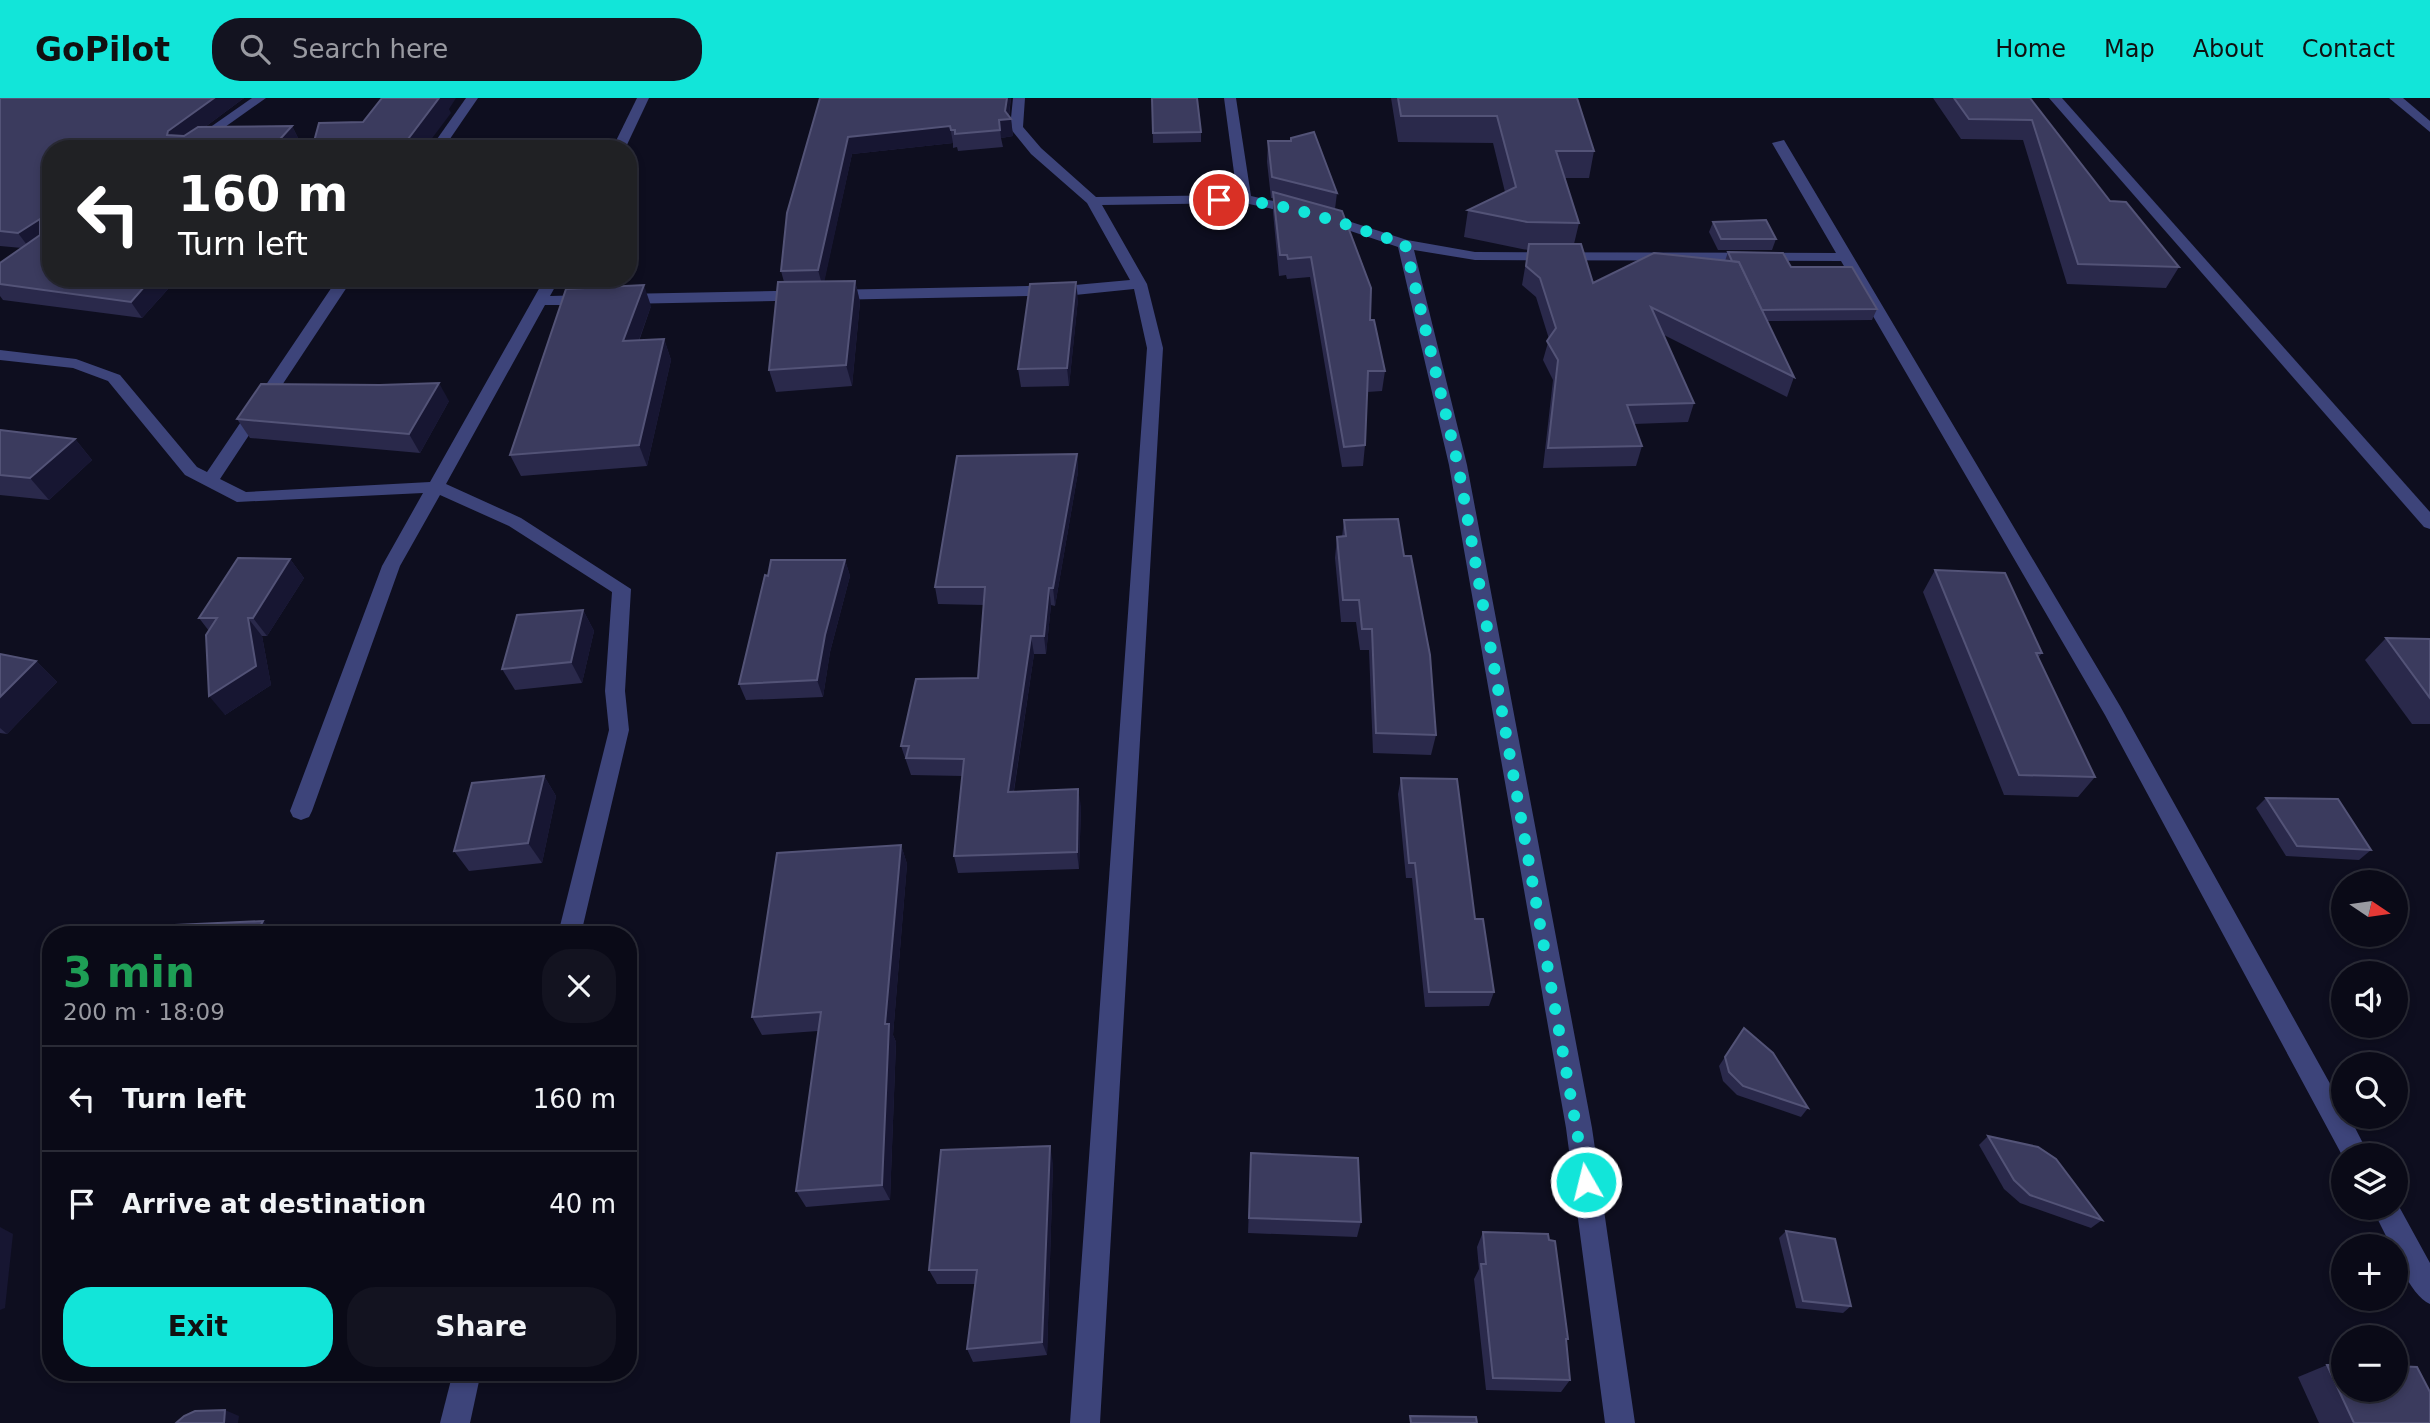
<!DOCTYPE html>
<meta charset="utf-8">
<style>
body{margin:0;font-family:"DejaVu Sans",sans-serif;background:#131320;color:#f1f3f6;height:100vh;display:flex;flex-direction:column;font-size:26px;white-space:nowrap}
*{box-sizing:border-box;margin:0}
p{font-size:23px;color:#999aa1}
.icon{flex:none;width:38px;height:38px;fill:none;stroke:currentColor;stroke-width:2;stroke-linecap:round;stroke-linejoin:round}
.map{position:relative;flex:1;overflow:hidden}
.details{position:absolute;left:42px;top:828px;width:595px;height:455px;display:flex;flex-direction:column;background:#0a0a17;border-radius:28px;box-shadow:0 4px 10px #0003,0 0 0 2px #2a2b36}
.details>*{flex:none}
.hud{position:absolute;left:42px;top:42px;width:595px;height:147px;border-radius:28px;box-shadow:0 4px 10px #0003,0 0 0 2px #2a2b36;background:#202124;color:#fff;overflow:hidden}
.needle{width:46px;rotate:103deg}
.buttons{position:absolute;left:2331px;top:772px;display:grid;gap:14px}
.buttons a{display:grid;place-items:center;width:77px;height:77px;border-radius:50%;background:#0a0a17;box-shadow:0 4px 10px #0003,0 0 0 2px #2a2b36;font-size:35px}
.pin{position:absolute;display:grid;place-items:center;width:60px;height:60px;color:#fff;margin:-30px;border:4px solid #fff;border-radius:50%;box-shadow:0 2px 7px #0007}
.me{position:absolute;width:77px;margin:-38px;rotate:352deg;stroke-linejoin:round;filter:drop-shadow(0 0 5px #0008)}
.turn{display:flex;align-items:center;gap:24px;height:147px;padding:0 21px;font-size:32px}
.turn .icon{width:91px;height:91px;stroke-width:2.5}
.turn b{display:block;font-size:49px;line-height:60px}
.round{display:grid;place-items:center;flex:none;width:74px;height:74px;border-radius:28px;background:#131320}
.overview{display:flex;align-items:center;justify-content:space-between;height:119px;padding:0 21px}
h1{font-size:42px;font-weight:700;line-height:52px;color:#1e9e55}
.button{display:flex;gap:14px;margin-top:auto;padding:14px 21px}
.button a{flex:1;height:80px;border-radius:28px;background:#12e5d9;color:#111;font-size:28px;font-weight:700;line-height:80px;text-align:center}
.button a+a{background:#131320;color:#f1f3f6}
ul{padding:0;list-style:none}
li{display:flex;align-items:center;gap:21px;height:105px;padding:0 21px;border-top:2px solid #2a2b36}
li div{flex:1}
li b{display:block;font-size:26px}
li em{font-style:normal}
header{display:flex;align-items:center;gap:42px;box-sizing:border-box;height:98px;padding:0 35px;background:#12e5d9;color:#111}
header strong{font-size:33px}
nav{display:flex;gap:38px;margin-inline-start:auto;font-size:24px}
.search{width:490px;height:63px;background:#131320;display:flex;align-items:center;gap:18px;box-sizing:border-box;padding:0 24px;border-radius:28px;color:#999aa1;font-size:26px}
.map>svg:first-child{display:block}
</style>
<header>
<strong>GoPilot</strong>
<div class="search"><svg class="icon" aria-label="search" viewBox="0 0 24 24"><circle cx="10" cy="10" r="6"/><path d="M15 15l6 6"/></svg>Search here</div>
<nav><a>Home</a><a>Map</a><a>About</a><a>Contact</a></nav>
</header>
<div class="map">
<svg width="2430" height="1325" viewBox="0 0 2430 1325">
<rect width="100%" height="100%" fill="#0e0e1f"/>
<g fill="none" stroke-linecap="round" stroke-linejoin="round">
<g fill="#3d447a" fill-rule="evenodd">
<path d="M252,0H266L194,51H179Z"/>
<path d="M466,0H478L443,51H430Z"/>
<path d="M637,0H649L625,51H612Z"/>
<path d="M1013,0H1025L1023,29L1041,50L1096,99L1237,97L1224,0H1236L1251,98L1314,112L1407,142L1475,154L1836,155L1772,45L1784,42L2120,608L2343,1009V1018H2349L2369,1057L2343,1059L2105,617L1841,163L1475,162L1414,152L1467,367L1592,1030L1635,1325H1605L1566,1030L1449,367L1398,149L1306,118L1244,105L1102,107L1147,186L1163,250L1100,1325H1070L1147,250L1134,191L1075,197L621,206L613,201L621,196L1075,187L1130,182L1087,105L1031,56L1010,30Z"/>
<path d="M2049,0H2062L2430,414V431L2424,429Z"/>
<path d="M2389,0H2403L2430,23V34Z"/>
<path d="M338,180H353L220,381L246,394L430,384L545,180H560L550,198L588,197L596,202L588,207H545L446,386L521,420L631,491L625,593L629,632L581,836H558L609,632L605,593L612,494L509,428L440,397L400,468L312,713L309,719L301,722L293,719L290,713L382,468L423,395L237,404L185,377L108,283L73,270L0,262V252L76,261L120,277L197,369L207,374Z"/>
<path d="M2396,1103L2430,1165V1206C2414,1199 2396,1166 2396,1148H2391L2372,1110H2396Z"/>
<path d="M453,1274H481L470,1325H440Z"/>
</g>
</g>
<g fill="#2a294b">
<path d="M0,0H244L205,29L292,28L300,44L294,51H51V180H178L142,220L3,202L0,198V165L22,150L0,148Z"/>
<path d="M820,0H1011L1009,18L1011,21L1013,38L1001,40L1003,49L958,53L957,49L953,50V45L852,56L824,183H855L860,204L852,288L776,294L769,272L784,184L781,173Z"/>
<path d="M1152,0L1201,34V44L1153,45Z"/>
<path d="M1391,0H1577L1594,53L1589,80H1565L1579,125L1574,146L1593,185L1725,163L1728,154L1791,169L1877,211L1872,222L1767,223L1794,279L1787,299L1664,237L1694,305L1688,324L1634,326L1642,348L1636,368L1543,370L1553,282L1543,262L1549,241L1536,199L1522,187L1528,152L1522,151L1464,139L1468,112L1505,94L1493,45L1398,44Z"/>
<path d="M1933,0H2030L2110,103L2179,169L2166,190L2067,186L2023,42L1961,41Z"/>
<path d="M1268,43L1337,95L1335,111L1385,273L1382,293L1367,294L1365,347L1363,368L1342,369L1310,179L1287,181L1286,177L1279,178L1273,114V100H1271L1267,64Z"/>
<path d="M1713,124L1776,141L1772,152H1718L1709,134Z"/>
<path d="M1078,201L1069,288L1021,289L1018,271Z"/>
<path d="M651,208L639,243L664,241L671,262L647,368L521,378L510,357Z"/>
<path d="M449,303L420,355L250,340L237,321Z"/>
<path d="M0,332L75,341L92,362L49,402L0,397Z"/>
<path d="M1077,356L1078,374L1055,508L1051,507L1046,556H1034L1014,693L1081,708L1079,771L958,775L954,758L962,678L911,677L901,648L978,580L984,507L938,506L935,489Z"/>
<path d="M1344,422L1436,637L1431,657L1373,655L1369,552H1360L1356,524H1341L1335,460L1337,439H1342Z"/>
<path d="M290,461L304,480L267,538H262L271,587L225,617L209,533L199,520Z"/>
<path d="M845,462L850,478L830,554L823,599L746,602L739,586L768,478Z"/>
<path d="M1935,472L2042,555L2038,560L2095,679L2078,699L2004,697L1923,494Z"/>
<path d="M583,512L594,533L582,585L515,592L502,571Z"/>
<path d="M2386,540L2430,541V626H2412L2365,562Z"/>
<path d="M0,556L36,563L57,584L7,636L0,635Z"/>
<path d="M544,678L556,698L542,765L469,773L454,753Z"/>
<path d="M1401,680L1475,821L1494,894L1489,908L1425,909L1412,780H1406L1398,696Z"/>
<path d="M2266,700L2371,752L2359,762L2286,758L2256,710Z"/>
<path d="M901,747L907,766L893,937L896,944L890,1102L806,1109L796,1093L818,933L762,937L752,919Z"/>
<path d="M1744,930L1808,1010L1801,1019L1737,997L1723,983L1719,968Z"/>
<path d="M1988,1038L2102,1122L2091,1130L2020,1105L2004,1091L1979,1047Z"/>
<path d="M1251,1055L1361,1124L1357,1139L1248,1135Z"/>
<path d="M1053,1065L1047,1257L973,1264L967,1251L975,1186H937L929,1172Z"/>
<path d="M1786,1133L1851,1208L1843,1215L1796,1210L1779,1140Z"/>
<path d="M1483,1134L1568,1241L1566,1244L1570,1282L1561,1294L1486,1292L1474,1181L1479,1171L1477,1149Z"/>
<path d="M2327,1267L2430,1325H2319L2298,1279Z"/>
</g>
<g fill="#171632">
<path d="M214,0H244L178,49L167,37L168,33Z"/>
<path d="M439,0H456L449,11L451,15L424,51H403L402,49Z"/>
<path d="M1007,0H1011L1008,21H1011L1013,38L1001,40L999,22L1005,13Z"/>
<path d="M292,28L300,44L294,51H271Z"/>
<path d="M950,28L953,45L852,56L823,190L818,172L848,39Z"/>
<path d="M40,121L51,137L30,151L18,135Z"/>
<path d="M152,180H178L142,220L131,204Z"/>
<path d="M855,183L860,204L852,288L846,267Z"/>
<path d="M1076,184L1078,201L1069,288L1067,270Z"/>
<path d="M644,187L651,208L631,264L623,243Z"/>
<path d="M664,241L671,262L647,368L639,347Z"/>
<path d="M439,285L449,303L420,355L409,336Z"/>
<path d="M75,341L92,362L49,402L30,380Z"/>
<path d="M1077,356L1078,374L1055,508L1053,490Z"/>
<path d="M290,461L304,480L267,538L253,520Z"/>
<path d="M845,462L850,478L830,554L823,599L817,582L825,537Z"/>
<path d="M1049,490L1051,507L1046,556L1044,538Z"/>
<path d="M583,512L594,533L582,585L571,564Z"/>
<path d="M248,520L262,538L271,587L225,617L209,598Z"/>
<path d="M1031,538L1034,556L1011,711L1008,694Z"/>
<path d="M36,563L57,584L7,636L0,630V599Z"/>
<path d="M544,678L556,698L542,765L528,745Z"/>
<path d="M1078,691L1081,708L1079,771L1077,754Z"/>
<path d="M901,747L907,766L893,937L896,944L890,1102L882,1087L885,926Z"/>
<path d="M263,823L276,836H256Z"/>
<path d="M1050,1048L1053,1065L1047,1257L1042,1244Z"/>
<path d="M0,1129L13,1136L5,1210L0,1212Z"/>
<path d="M225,1312L239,1318L238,1325H224Z"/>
</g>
<g fill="#3b3b5e" stroke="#535377" stroke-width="2">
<path d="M0,0H214L168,33L167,37L184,38L198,29L292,28L271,51H51V180H152L131,204L0,186V165L40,137V121L18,135L0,133Z"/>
<path d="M382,0H439L402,49H398L397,51H312L319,25L363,24Z"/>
<path d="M820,0H1007L1005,13L1011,21L999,22L1000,32L955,36V32H951L950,28L848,39L818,172L781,173L787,115Z"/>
<path d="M1152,0H1197L1201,34L1153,35Z"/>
<path d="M1398,0H1577L1594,53H1556L1579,125L1527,124L1468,112L1516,89L1497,18H1401Z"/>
<path d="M1954,0H2030L2110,103L2126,104L2179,169L2078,166L2032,22L1969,21Z"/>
<path d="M1314,34L1337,95L1272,79L1268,43H1291V40Z"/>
<path d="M1273,94L1342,113L1371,190L1370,222H1374L1385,273H1368L1365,347L1344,349L1311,159L1288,161L1287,157H1280Z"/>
<path d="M1766,122L1776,141H1721L1713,124Z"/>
<path d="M1529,146H1581L1593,185L1654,155L1739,164L1794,279L1651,209L1694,305L1627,307L1642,348L1548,350L1558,262L1547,243L1556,230L1540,180L1526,168Z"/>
<path d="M1728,154L1783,155L1791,169H1852L1877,211L1762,212L1739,164L1732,163Z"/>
<path d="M855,183L846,267L769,272L778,184Z"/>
<path d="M1076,184L1067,270L1018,271L1030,186Z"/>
<path d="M644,187L623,243L664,241L639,347L510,357L566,191Z"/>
<path d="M439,285L409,336L237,321L261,286L380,287Z"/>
<path d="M0,332L75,341L30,380L0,377Z"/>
<path d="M1077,356L1053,490H1049L1044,538H1031L1008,694L1078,691L1077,754L954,758L964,661L906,660L909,648H901L916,581L978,580L985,489H935L957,358Z"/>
<path d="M1398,421L1404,458H1411L1430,557L1436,637L1376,635L1372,531H1362L1359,502H1343L1337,439L1346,438L1344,422Z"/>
<path d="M238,460L290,461L253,520H248L256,568L209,598L206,537L217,520H199Z"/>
<path d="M771,462H845L825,537L817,582L739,586L765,477L768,478Z"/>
<path d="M1935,472L2005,475L2042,555H2036L2095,679L2019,677Z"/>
<path d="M583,512L571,564L502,571L517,517Z"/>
<path d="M2386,540L2430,541V600Z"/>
<path d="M0,556L36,563L0,599Z"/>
<path d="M544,678L528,745L454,753L472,685Z"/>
<path d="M1401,680L1457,681L1475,821H1483L1494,894H1429L1415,765H1409Z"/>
<path d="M2266,700L2338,701L2371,752L2297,748Z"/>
<path d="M901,747L885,926H889L882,1087L796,1093L821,914L752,919L777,755Z"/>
<path d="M263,823L256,836H150H170L175,827Z"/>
<path d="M1744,930L1773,955L1808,1010L1743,988L1729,974L1725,959Z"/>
<path d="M1988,1038L2038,1049L2056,1061L2102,1122L2030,1097L2014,1082Z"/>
<path d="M1050,1048L1042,1244L967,1251L977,1172H929L941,1052Z"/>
<path d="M1251,1055L1358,1060L1361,1124L1249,1120Z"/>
<path d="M1786,1133L1835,1141L1851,1208L1803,1203Z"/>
<path d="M1483,1134L1548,1136L1549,1142L1555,1143L1568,1241H1566L1570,1282L1493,1280L1481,1166H1486Z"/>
<path d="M2327,1267H2343V1292H2396V1268L2417,1269L2430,1294V1325H2354Z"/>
<path d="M225,1312L224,1325H176L184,1318L195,1313Z"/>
<path d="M1410,1318L1476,1319L1477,1325H1411Z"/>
</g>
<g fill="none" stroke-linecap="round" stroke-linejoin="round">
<path stroke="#12e5d9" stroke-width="12" stroke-dasharray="0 21.6" d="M1219,102C1283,101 1345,127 1405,146L1458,367L1586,1084"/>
</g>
</svg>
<div class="buttons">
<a><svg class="needle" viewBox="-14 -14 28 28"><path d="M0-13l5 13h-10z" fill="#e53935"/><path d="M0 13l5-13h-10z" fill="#999aa1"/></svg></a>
<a><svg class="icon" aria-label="sound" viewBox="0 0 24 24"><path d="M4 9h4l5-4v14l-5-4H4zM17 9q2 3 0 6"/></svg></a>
<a><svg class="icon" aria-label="search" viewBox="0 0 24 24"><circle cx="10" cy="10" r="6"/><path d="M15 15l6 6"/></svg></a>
<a><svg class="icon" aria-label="layers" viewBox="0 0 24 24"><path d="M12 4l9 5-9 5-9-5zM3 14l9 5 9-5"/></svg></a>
<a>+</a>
<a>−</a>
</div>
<div class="pin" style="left:1219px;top:102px;background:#d93025"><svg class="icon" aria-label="arrive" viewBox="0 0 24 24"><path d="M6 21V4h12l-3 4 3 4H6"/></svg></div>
<svg class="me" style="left:1586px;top:1084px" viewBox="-20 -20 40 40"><circle r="17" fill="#12e5d9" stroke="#fff" stroke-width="3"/><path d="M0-11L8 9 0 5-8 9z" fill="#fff"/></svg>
<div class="hud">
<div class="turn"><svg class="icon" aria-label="left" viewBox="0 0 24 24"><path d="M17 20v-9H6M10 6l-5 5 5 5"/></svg><div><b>160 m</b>Turn left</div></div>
</div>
<section class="details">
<div class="overview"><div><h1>3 min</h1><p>200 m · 18:09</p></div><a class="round"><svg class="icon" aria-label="close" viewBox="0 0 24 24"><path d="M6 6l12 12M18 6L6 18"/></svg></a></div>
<ul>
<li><svg class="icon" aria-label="left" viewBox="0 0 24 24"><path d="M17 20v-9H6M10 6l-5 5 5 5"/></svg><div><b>Turn left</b></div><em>160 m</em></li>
<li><svg class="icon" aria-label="arrive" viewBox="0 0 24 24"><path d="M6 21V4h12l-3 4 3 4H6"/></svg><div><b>Arrive at destination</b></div><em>40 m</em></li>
</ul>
<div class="button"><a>Exit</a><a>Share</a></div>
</section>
</div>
